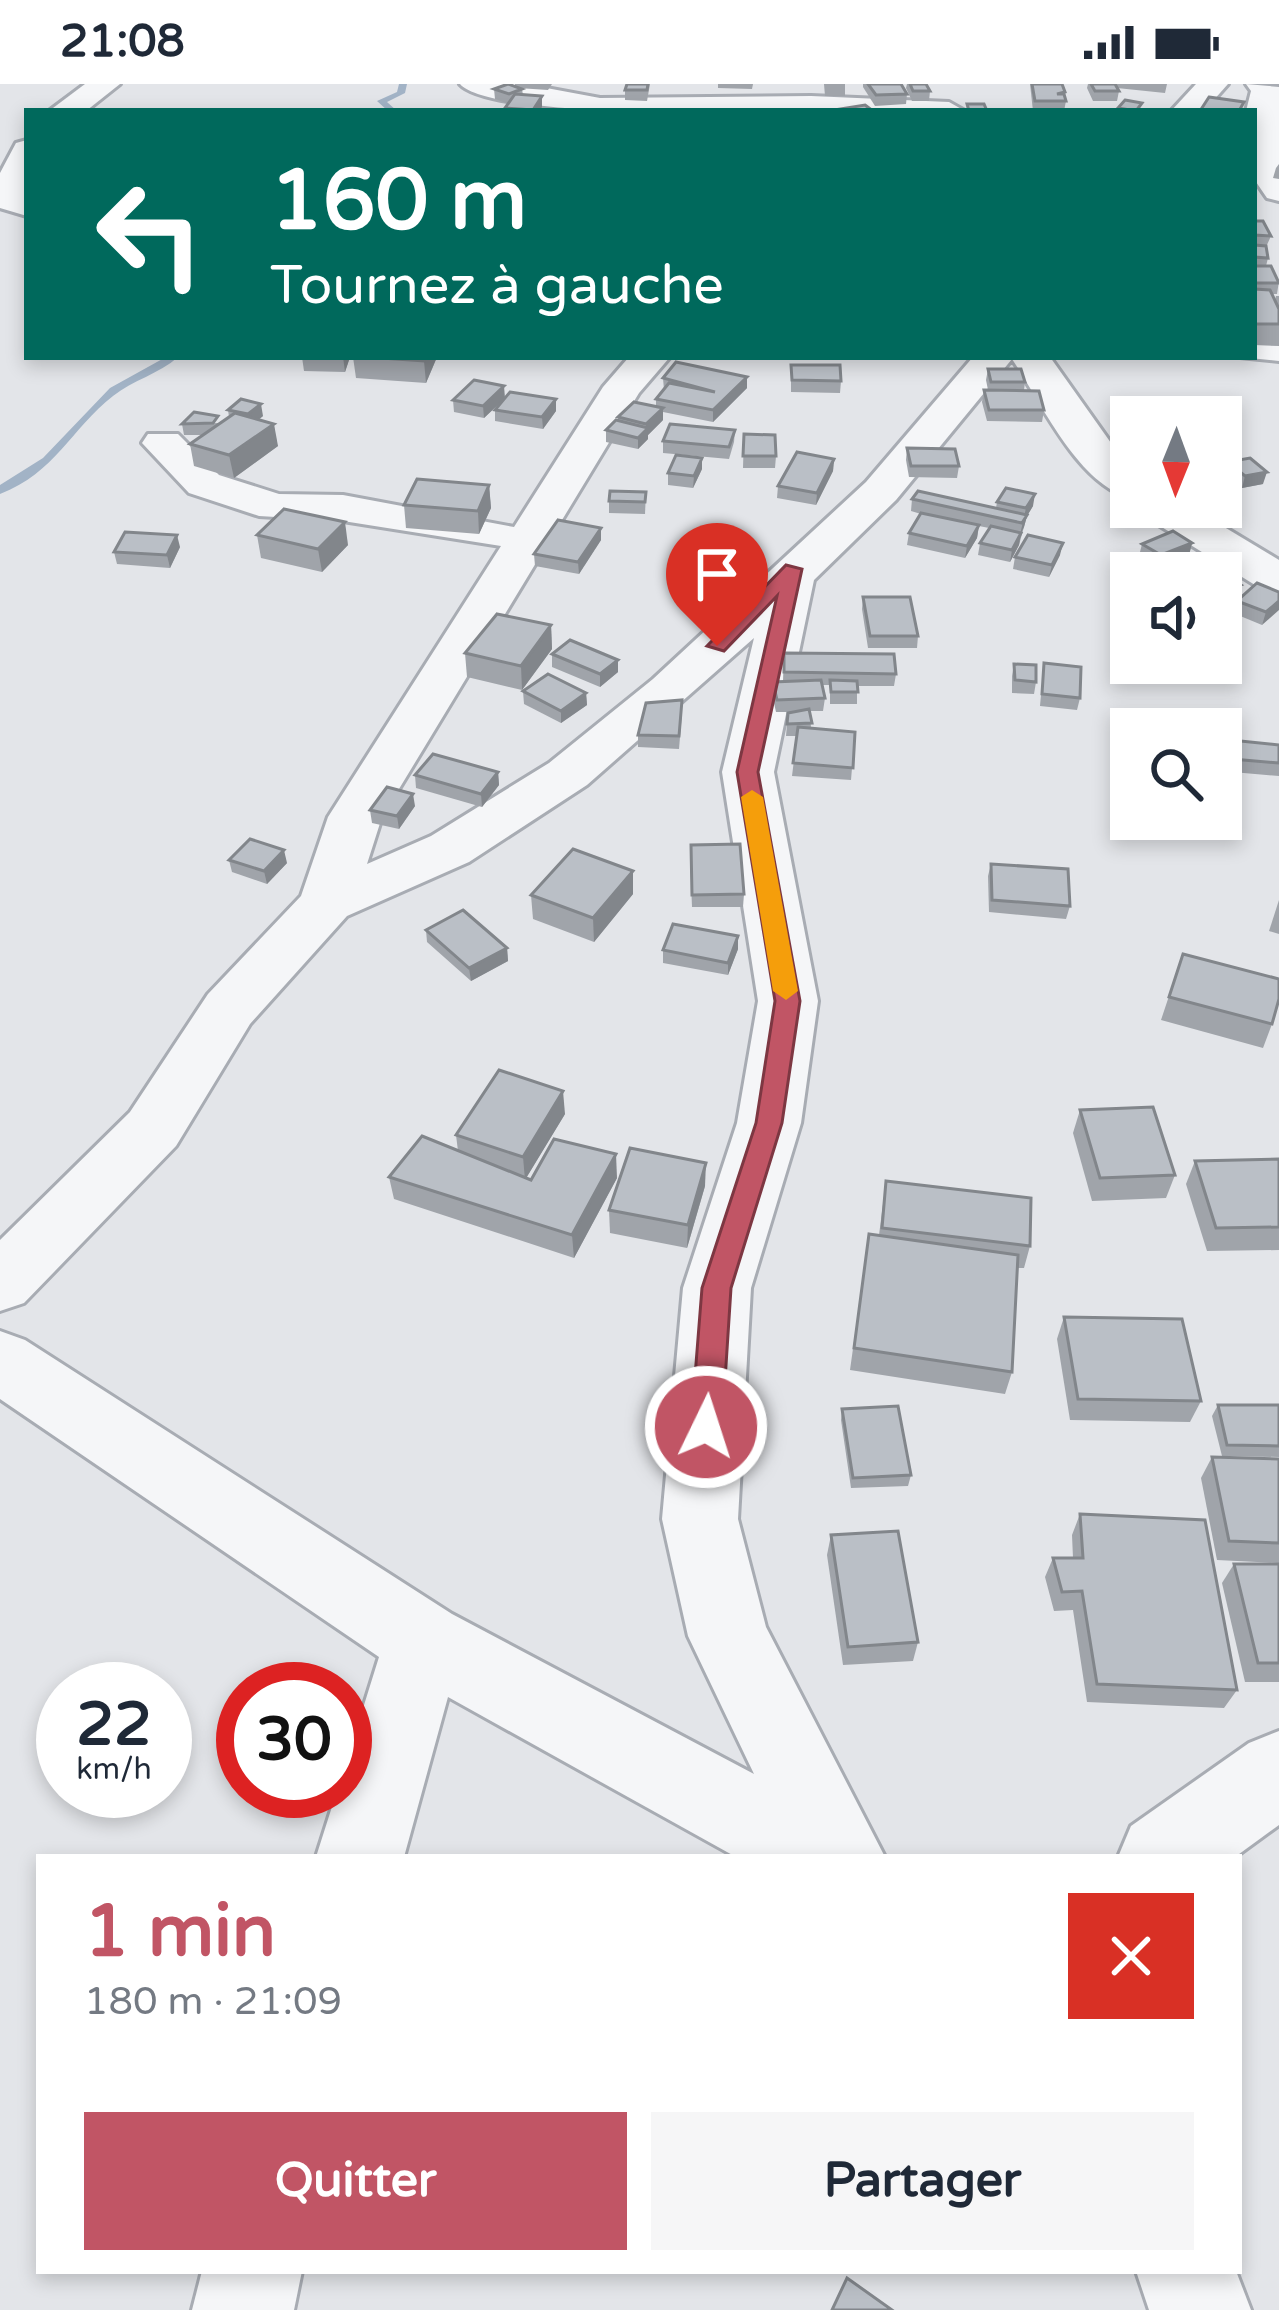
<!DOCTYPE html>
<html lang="fr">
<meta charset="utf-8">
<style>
body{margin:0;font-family:"Varela Round",sans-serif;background:#f6f6f7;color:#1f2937;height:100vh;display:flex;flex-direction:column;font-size:45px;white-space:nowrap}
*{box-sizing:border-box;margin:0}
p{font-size:39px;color:#747a83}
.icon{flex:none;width:66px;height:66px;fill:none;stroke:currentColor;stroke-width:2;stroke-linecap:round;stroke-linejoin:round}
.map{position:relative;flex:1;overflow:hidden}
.drawer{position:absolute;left:36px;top:1770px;width:1206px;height:420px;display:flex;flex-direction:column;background:#fff;border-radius:0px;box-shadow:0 6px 18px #0003}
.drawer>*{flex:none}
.guide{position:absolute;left:24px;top:24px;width:1233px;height:252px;border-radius:0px;box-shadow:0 6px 18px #0003;background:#00695c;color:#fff;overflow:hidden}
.needle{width:78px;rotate:181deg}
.tools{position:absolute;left:1110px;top:312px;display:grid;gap:24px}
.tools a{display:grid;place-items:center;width:132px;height:132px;border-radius:0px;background:#fff;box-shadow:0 6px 18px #0003;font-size:60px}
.speed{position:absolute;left:36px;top:1578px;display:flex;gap:24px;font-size:60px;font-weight:700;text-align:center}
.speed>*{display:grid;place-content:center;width:156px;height:156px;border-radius:50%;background:#fff;box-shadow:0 6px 18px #0003;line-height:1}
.speed small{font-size:30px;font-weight:400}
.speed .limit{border:18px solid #d22;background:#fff;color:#111}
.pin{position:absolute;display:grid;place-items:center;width:102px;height:102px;color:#fff;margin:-123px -51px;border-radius:50% 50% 50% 0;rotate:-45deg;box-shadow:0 0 12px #0007}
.pin .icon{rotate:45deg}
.me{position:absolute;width:132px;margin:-66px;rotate:4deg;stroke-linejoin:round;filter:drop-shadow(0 0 9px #0008)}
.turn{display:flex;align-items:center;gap:42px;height:252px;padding:0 48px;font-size:54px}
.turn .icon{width:156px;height:156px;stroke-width:2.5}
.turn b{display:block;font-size:84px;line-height:102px}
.round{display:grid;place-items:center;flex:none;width:126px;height:126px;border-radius:0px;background:#f6f6f7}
.summary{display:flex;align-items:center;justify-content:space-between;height:204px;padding:0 48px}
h1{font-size:72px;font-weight:700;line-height:90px;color:#c15565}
.cta{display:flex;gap:24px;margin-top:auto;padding:24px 48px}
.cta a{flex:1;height:138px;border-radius:0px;background:#c15565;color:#fff;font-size:48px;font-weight:700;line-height:138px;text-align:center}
.cta a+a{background:#f6f6f7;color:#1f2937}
.status{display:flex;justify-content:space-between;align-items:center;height:84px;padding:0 60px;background:#fff;direction:ltr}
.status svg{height:33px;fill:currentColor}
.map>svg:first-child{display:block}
</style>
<div class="status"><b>21:08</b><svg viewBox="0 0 49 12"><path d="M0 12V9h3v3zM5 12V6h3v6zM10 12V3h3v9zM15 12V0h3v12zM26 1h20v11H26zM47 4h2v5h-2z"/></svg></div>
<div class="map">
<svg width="1279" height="2226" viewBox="0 0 1279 2226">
<rect width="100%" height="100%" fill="#e3e5e9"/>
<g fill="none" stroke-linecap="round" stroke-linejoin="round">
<g fill="#a2b3c6" fill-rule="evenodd">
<path d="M399,0H407L405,9L387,18L397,27H388L377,17L397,8Z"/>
<path d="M166,273H178C159,290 133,296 113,312C71,345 55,389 0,410V401L43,374L110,304Z"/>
</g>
<g stroke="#a8acb3" stroke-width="6">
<g id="minor">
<path d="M85,0H120L86,27H49Z"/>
<path d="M460,0H525L600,14L811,12L949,18L965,27C890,27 496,42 460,0Z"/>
<path d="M1196,0H1228L1204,27H1171Z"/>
<path d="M1246,0L1279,3V117L1267,114L1254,95V27H1246L1251,7Z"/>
<path d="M27,56V132L0,124V89L16,59Z"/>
<path d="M1254,253H1279V277L1240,273H1254Z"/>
<path d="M629,273H670L639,309L382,733L367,780L431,752L549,679L653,595L866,398L973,273H1050L1111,359L1131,378V414C1078,401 1041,318 1012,275L896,416L814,496L774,688L818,917L801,1039L751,1204L738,1435L766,1543L885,1773H736L448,1613L404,1773H316L337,1707H345V1682L379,1573L0,1315V1247L25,1256L452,1530L754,1690L688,1552L662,1435L683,1204L737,1039L758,917L722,688L754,554L587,701L469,778L347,832L250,940L176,1062L24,1219L0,1227V1156L130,1028L208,910L301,812L328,733L501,462L343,437L259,432L189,409L142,359L148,350H178L219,391L279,410L343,411L514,443L603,303Z"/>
<path d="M1138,423H1191L1279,476V510L1263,506L1144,432Z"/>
<path d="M1279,1647V1741L1235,1773H1118L1131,1742L1249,1659Z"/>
<path d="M202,2187H302L294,2226H192Z"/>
<path d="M1136,2187H1236L1251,2226H1149Z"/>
</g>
</g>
<use href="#minor" fill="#f5f6f8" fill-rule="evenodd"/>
</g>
<g fill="#a0a4aa">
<path d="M515,0H552L548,6L518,4L522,5L523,11L542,23L539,27H506L509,20L495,15L494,5L515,2Z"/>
<path d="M650,0L647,17L625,16V6Z"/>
<path d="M718,0H753L752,5L718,4Z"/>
<path d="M824,0H845V12H825Z"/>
<path d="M863,0H901L907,10L906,20L875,22L863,3Z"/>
<path d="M907,0H926L930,7L929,17H912L906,4Z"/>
<path d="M1030,0H1062L1066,17L1064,27H1033Z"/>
<path d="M1088,0H1167L1165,9L1117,4L1119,7L1117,17H1093L1087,4Z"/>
<path d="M1279,80V95L1273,94L1276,84Z"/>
<path d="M1254,137L1271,152L1266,163L1268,174L1266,182L1279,197L1277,210H1272L1275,216L1276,212H1279V262L1254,261Z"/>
<path d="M302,273H350L345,288L304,287Z"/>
<path d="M353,273H437L426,299L356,294Z"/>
<path d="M791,281L841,297L840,309L791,308Z"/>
<path d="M988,285L1025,298L1024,306L1044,326L1042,338L987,337L982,318L984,306H988L986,296Z"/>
<path d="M747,293V304L713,338L663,328V336L648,351V355L638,365L606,358V346L618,337V333L656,323V315L664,306L663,294Z"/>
<path d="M505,313L556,327L543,345L495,337V326L501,318L484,334L454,328L453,316Z"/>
<path d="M228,326L263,332L259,335L278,362L234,394L194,382L190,360L202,351H184L182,340L219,339L229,333Z"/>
<path d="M735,346L734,358L729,375L663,369V357Z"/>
<path d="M744,350L776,372L775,384H743Z"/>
<path d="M907,364L959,382L957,394L909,393L906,376Z"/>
<path d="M834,375L833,387L816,421L777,414L778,402Z"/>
<path d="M1228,378L1263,400L1242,404L1225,390Z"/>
<path d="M702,385L693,404L668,401V389Z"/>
<path d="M489,401L491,424L479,450L406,444L404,421Z"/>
<path d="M646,408L645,430L609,429V417Z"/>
<path d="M912,415L996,424L997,418L1033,422L1027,432L1019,461L1010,478L978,471L980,459L989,444L979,442L977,454L965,474L907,461L909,449L921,430L911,427Z"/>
<path d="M601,444V456L579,490L535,482L534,470Z"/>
<path d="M257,451L348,461L322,488L261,474Z"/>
<path d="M1192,459L1189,471L1182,473L1197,489H1156L1158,483L1139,472L1142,460Z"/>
<path d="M180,463L170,484L117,480L114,468Z"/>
<path d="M1060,471L1049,493L1013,485L1015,473Z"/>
<path d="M1279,508L1262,541L1233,529L1237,517Z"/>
<path d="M863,513L918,552L917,564H868L862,525Z"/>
<path d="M551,541L552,565L522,606L467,593L465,569Z"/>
<path d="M784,569L896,590L894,602H857V620H830V601H822L825,614L823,627H810L811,644L855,648L851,696L792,692L797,652H786L788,629L796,628H776L772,610L773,598L783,597Z"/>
<path d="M552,570L618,576V588L600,603L552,583Z"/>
<path d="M1044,579L1080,614L1077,626L1040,622Z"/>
<path d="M1014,580L1036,598L1034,610L1012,609V592Z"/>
<path d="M523,607L586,609L587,621L561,639L524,620Z"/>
<path d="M682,629L679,665L638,663V651Z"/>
<path d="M1221,655L1279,661V692L1221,687Z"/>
<path d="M498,688L499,701L482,723L416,704L415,691Z"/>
<path d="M415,722L399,745L372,739L370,726Z"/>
<path d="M690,773L744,810L743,823H692Z"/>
<path d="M229,776L287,779L267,800L232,788Z"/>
<path d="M991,780L1070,822L1066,835L989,828L988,792Z"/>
<path d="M633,787V810L594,858L533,835L531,811Z"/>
<path d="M1279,816V850L1269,847Z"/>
<path d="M426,846L507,864L508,877L471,897L427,858Z"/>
<path d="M738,852V865L728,891L663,879V866Z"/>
<path d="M1183,870L1272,940L1263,964L1161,936Z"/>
<path d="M1080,1026L1175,1091L1166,1114L1092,1117L1073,1049Z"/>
<path d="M565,1030L526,1094L531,1096L617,1094L574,1174L394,1115L389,1093L458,1067L456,1051Z"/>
<path d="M1279,1075V1166L1207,1167L1186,1100L1195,1077Z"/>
<path d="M886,1097L1030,1162L1024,1184H1017L1012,1288L1005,1310L850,1286L869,1150L879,1151Z"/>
<path d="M705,1102L687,1164L610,1149L609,1126Z"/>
<path d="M1064,1233L1201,1317L1190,1338L1070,1336L1057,1255Z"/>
<path d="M1218,1321H1279V1373L1222,1372L1212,1332Z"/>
<path d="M842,1325L911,1391L908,1402L851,1404L841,1336Z"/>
<path d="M1212,1373L1279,1375V1479L1217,1476L1201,1394Z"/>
<path d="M1080,1430L1237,1606L1224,1624L1087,1618L1073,1526L1054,1527L1045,1493L1053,1474H1073L1072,1451Z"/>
<path d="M831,1451L918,1558L913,1577L843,1581L827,1471Z"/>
<path d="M1234,1480H1279V1598H1245L1222,1499Z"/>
</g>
<g fill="#82868b">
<path d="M542,12V23L539,27H533Z"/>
<path d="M343,273H350L345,288Z"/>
<path d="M425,273H437L426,299L424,277Z"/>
<path d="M747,293V304L713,338V326Z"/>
<path d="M504,302L505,314L484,334L483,322Z"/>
<path d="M556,315V327L543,345L542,333Z"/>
<path d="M261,320L263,332L251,342L248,330Z"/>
<path d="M663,324V336L648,351V355L638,365V354L646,345V340Z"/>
<path d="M274,340L278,362L234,394L229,371Z"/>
<path d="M702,374V385L693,404L694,392Z"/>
<path d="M834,375L833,387L816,421L817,409Z"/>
<path d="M1267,388L1263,400L1242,404L1245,392Z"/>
<path d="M489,401L491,424L479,450L478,427Z"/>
<path d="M1035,410L1033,422L1027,432L1024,443L1020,451L1026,424Z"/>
<path d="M345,438L348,461L322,488L318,465Z"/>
<path d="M979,441L977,454L965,474L967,462Z"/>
<path d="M601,444V456L579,490L578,478Z"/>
<path d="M1021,449L1019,461L1010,478L1012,466Z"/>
<path d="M177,451L180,463L170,484L167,471Z"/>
<path d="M1063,459L1060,471L1049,493L1052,481Z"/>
<path d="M1192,459L1189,471L1165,480L1160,477L1161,471Z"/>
<path d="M1241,501L1237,514L1221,520V509Z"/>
<path d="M1279,517V526L1262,541L1266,528Z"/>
<path d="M551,541L552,565L522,606L521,582Z"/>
<path d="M618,576V588L600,603V590Z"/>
<path d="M586,609L587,621L561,639V627Z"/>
<path d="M498,688L499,701L482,723L481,710Z"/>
<path d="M413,710L415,722L399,745L397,732Z"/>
<path d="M284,766L287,779L267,800L264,787Z"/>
<path d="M633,787V810L594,858L593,834Z"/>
<path d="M738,852V865L728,891V879Z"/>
<path d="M507,864L508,877L471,897L469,884Z"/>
<path d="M563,1007L565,1030L525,1096L523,1073Z"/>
<path d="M616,1070L617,1094L574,1174L572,1151Z"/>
<path d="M706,1079L705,1102L687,1164L688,1141Z"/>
</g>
<g fill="#babfc6" stroke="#82868b" stroke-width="3">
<path d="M508,0L522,5L509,10L494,5Z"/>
<path d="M627,0H648L647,6H625Z"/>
<path d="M868,0H901L907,10L876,11Z"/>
<path d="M910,0H926L930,7H913Z"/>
<path d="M1032,0H1062L1065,8L1057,10H1064L1066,17H1035Z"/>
<path d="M1091,0H1115L1119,7H1095Z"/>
<path d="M515,10L542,12L533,26L505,24Z"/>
<path d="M1209,13L1244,18L1239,27H1200Z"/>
<path d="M1125,16L1142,19L1136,27L1118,24Z"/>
<path d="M967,20H984L987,27H969Z"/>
<path d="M865,21L873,27H828Z"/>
<path d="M1254,137H1263L1271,152L1254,151Z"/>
<path d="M1254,161L1266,162L1268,174L1254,173Z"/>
<path d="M1254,182H1271L1279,199H1254Z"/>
<path d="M1254,205L1270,206L1279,225V240H1254Z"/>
<path d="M366,273H425L424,277Z"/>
<path d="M676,278L747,293L713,326L656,315L669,299L715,308L663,294Z"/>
<path d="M791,281H840L841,297L792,296Z"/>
<path d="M988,285H1021L1025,298H991Z"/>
<path d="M474,296L504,302L483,322L453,316Z"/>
<path d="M984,306L1039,307L1044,326H989Z"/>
<path d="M510,308L556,315L542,333L495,326Z"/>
<path d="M241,315L261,320L248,330L228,326Z"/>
<path d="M634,318L663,324L646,340L618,333Z"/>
<path d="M194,328L218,332L213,339L182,340Z"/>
<path d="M235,329L274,340L229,371L190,360Z"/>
<path d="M616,336L648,344L638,354L606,346Z"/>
<path d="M670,340L735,346L729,363L663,357Z"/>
<path d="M744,350L775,351L776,372H743Z"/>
<path d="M907,364L955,365L959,382H911Z"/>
<path d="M797,368L834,375L817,409L778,402Z"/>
<path d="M676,371L702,374L694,392L668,389Z"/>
<path d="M1250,374L1267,388L1245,392L1228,378Z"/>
<path d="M417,395L489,401L478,427L404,421Z"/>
<path d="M1006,404L1035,410L1026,424L997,418Z"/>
<path d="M610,407L646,408L645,418L609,417Z"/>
<path d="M918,407L1027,431L1022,439L912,415Z"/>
<path d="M284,425L345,438L318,465L257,451Z"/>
<path d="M921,429L979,441L967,462L909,449Z"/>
<path d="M558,436L601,444L578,478L534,470Z"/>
<path d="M991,442L1021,449L1012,466L980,459Z"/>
<path d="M1173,447L1192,459L1161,471L1142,460Z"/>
<path d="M125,448L177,451L167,471L114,468Z"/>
<path d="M1028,451L1063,459L1052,481L1015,473Z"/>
<path d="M1177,470L1199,484L1185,489H1179L1159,477Z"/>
<path d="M1216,485L1241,501L1221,509V489H1206Z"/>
<path d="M1257,499L1279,508V517L1266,528L1237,517Z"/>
<path d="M863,513H910L918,552H870Z"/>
<path d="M497,530L551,541L521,582L465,569Z"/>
<path d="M570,556L618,576L600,590L552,570Z"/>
<path d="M784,569L894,570L896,590L784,588Z"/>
<path d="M1044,579L1081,583L1080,614L1042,610Z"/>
<path d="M1014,580L1036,581V598L1015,596Z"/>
<path d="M548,590L586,609L561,627L523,607Z"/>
<path d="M821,596L825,614L777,616L773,598Z"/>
<path d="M830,596L857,597L858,608H831Z"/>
<path d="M682,616L679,652L638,651L646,619Z"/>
<path d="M809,625L812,639L787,640L788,629Z"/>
<path d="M798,643L855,648L853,684L793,679Z"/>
<path d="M1221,655L1279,661V679L1221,674Z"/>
<path d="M433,670L498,688L481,710L415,691Z"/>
<path d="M387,703L413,710L397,732L370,726Z"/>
<path d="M250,755L284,766L264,787L229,776Z"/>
<path d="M740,760L744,810L692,811L691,761Z"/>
<path d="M573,765L633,787L593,834L531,811Z"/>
<path d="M991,780L1068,785L1070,822L992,816Z"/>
<path d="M463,826L507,864L469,884L426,846Z"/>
<path d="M673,840L738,852L728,879L663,866Z"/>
<path d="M1183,870L1279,895V915L1272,940L1169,913Z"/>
<path d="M499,986L563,1007L523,1073L456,1051Z"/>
<path d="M1153,1023L1175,1091L1100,1094L1080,1026Z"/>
<path d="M422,1052L531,1096L554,1055L616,1070L572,1151L389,1093Z"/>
<path d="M630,1064L706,1079L688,1141L609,1126Z"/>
<path d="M1279,1075V1143L1216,1144L1195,1077Z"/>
<path d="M886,1097L1031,1114L1030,1162L882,1144Z"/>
<path d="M869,1150L1018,1171L1012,1288L854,1264Z"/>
<path d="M1064,1233L1182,1235L1201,1317L1078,1315Z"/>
<path d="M1218,1321H1279V1362L1227,1361Z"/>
<path d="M898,1322L911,1391L853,1394L842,1325Z"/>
<path d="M1212,1373L1279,1375V1459L1229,1457Z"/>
<path d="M1080,1430L1205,1436L1237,1606L1097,1600L1082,1507L1062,1508L1053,1474H1083Z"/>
<path d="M898,1447L918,1558L848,1563L831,1451Z"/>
<path d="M1234,1480H1279V1579H1258Z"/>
<path d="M847,2194L892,2226H832Z"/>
</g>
<path fill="#c15565" stroke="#7d3742" stroke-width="3" d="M786,481L802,485L758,688L800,917L782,1039L731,1204L722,1343L706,1356L691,1343L702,1204L756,1039L775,917L737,688L777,512L724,567L707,562Z"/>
<path fill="#f59e0b" d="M752,706L763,713L798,907L786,916L773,907L741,713Z"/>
</svg>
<div class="tools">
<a><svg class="needle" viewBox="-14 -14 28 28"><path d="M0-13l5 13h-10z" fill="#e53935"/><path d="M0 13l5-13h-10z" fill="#747a83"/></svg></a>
<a><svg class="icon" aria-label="sound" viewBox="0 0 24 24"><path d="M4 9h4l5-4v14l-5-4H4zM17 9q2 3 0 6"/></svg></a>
<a><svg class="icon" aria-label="search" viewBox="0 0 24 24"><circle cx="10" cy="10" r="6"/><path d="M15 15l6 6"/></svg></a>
</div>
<div class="speed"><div>22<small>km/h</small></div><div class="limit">30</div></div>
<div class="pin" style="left:717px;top:562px;background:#d93025"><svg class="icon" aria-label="arrive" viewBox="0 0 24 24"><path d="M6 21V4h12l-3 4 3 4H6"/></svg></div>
<svg class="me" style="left:706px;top:1343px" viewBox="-20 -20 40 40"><circle r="17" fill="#c15565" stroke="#fff" stroke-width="3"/><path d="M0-11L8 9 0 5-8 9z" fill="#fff"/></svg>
<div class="guide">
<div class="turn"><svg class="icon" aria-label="left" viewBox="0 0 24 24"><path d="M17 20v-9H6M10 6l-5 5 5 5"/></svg><div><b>160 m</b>Tournez à gauche</div></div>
</div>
<section class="drawer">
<div class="summary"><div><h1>1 min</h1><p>180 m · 21:09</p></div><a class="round" style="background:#d93025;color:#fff"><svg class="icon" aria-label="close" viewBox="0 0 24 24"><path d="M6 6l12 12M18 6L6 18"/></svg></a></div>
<div class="cta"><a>Quitter</a><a>Partager</a></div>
</section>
</div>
